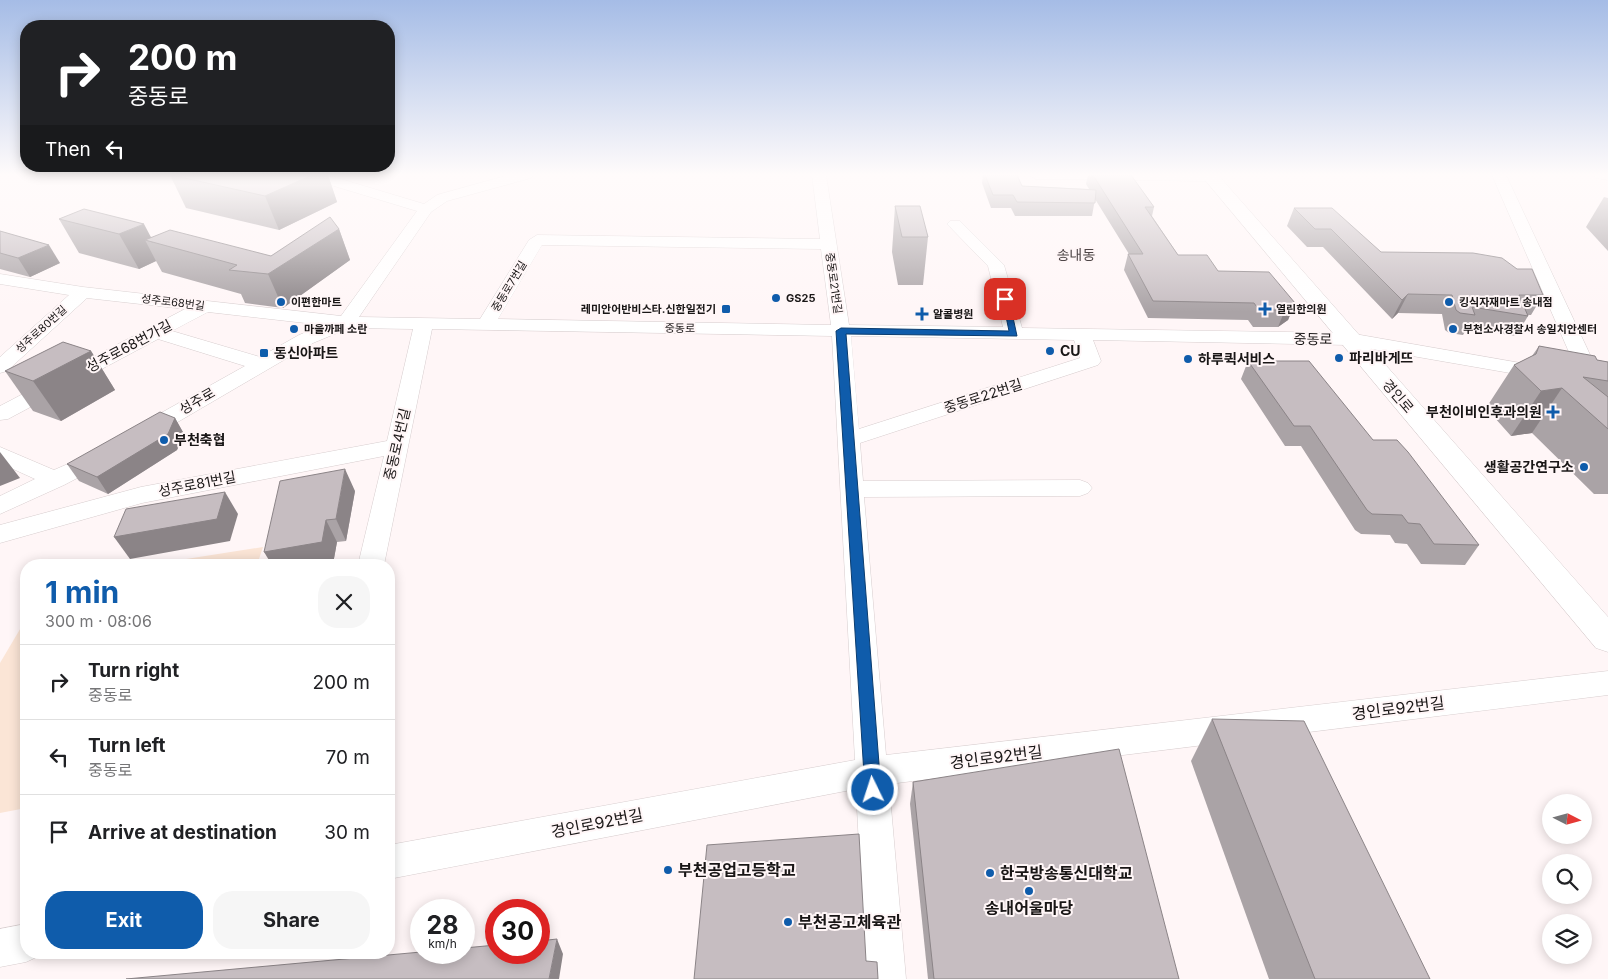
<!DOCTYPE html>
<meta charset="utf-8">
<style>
body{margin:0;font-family:Inter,"Noto Sans KR",sans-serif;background:#f6f6f6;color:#202124;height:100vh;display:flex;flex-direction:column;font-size:19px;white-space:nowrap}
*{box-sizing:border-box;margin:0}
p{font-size:16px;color:#757577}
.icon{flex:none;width:28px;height:28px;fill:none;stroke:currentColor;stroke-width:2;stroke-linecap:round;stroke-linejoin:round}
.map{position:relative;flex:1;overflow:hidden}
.sheet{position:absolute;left:20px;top:559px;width:375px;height:400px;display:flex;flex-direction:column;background:#fff;border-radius:20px;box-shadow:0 2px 12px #0003}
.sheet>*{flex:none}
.guide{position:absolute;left:20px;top:20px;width:375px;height:152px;border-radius:20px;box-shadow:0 2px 12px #0003;background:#202124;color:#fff;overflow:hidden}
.needle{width:32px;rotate:96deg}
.controls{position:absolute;left:1542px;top:794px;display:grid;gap:10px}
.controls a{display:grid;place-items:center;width:50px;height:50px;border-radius:50%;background:#fff;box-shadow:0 2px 12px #0003;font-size:25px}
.speed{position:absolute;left:410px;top:899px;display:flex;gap:10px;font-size:25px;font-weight:700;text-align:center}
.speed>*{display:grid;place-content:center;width:65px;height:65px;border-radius:50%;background:#fff;box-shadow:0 2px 12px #0003;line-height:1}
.speed small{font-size:12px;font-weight:400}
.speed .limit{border:8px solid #d22;background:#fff;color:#111}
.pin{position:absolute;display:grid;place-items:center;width:42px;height:42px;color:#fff;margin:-21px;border-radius:10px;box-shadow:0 2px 8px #0006}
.me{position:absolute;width:55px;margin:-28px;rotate:356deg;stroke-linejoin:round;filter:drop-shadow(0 0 4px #0008)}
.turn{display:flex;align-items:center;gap:18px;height:105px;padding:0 25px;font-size:22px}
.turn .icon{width:65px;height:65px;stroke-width:2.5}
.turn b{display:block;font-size:35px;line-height:42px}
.then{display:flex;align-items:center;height:48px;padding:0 25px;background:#0003;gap:10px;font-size:19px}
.round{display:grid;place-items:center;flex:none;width:52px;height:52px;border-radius:20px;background:#f6f6f6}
.headline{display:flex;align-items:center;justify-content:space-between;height:85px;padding:0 25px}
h1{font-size:30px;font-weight:700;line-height:38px;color:#0f5cab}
.primary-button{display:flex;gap:10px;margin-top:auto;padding:10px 25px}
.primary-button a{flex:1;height:58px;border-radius:20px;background:#0f5cab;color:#fff;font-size:20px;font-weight:700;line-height:58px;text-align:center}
.primary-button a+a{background:#f6f6f6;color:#202124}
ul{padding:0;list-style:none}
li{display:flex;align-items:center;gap:15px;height:75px;padding:0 25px;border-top:1px solid #e0e0e0}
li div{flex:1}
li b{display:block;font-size:19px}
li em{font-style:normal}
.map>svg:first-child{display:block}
</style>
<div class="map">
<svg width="1608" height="979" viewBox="0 0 1608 979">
<rect width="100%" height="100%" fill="#fff6f7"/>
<g fill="#fbe5d6">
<path d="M263,547L257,565H148Z"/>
<path d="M26,619V808L0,813V663Z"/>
</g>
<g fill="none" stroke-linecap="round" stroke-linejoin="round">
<g stroke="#d7cdce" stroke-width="1">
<g id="minor">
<path d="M509,175H533L531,178L447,201L431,212L359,317L480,319L529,240L537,235L820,239L812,175H826L849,325L1003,327L988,266L950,227L947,224L950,221H960L1004,265L1022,328L1349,333L1578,373L1492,175H1506L1600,376L1608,378V390L1349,345L1093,340L1101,361L1098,365L860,443L863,481L1080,480L1088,483L1092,488L1088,493L1080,496L864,497L886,755L1608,671V695L889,784L906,979H866L856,789L389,879V845L855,760L832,336L432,329L384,565H358L384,456L142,503L0,543V525L141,487L387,441L413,329L349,328L313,343L152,437L144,439L136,437L133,432L136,427L245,366L158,339L8,419L0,420V406L185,309L87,298L7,371L0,373V357L69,295L0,284V274L83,287L341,316L417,211L324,183L322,180L324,177H334L424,204L437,195ZM542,245L821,249L831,325L498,319ZM208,312L323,325L299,335L260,357L172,331ZM851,336L1074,340L1080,358L859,429Z"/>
<path d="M1029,175H1217L1218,177L1211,181L1036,179Z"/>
<path d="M1594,175H1608V180L1596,178Z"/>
<path d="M0,447L54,470L102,449L110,451L113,456L110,461L64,485L0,514V496L35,479L0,463Z"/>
<path d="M26,924V952H41L39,956L26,962L0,967V929Z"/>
</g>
</g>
<g stroke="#d7cdce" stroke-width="1">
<path id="major" d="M1201,175H1218L1608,617V652L1596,648Z"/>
</g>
<use href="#minor" fill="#fff" fill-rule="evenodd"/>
<use href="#major" fill="#fff" fill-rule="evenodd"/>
</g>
<g fill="#aaa3a6">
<path d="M170,175H328L337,202L279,230L186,208Z"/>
<path d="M983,175H1017L1022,186L1089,189L1086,184L1088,175H1131L1154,207L1152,216L1178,255L1295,303L1288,320L1278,327H1253L1248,320L1148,318L1124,270L1128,254H1129L1095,199L1092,216H1015L1011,208H991L982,183Z"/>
<path d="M1604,197L1608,198V251L1586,227Z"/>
<path d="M895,206L928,237L923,285H898L892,252Z"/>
<path d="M1294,208L1381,252L1543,295L1531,315H1528V316L1516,336L1467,328L1463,335L1449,333L1445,330L1442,314L1398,313L1392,319L1323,247H1307L1287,226Z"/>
<path d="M59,219L152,237L271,256L339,229L350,260L283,308L245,303L241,294L162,272L156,261L139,269L79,253Z"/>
<path d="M0,231L60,263L30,277L0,269Z"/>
<path d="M1539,346L1597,360L1608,362V494H1594L1532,433L1511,436L1486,408L1514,365L1532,356Z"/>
<path d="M91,351L115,390L61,421L33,411L5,371Z"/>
<path d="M1248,361L1373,440L1479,545L1465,565L1421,564L1407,544L1395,543L1390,535L1361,534L1355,530L1301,446H1285L1241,379Z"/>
<path d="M175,418L184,434L177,450L108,494L79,481L67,464Z"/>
<path d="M355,491L346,541L337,542L333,564L325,565H272Z"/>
<path d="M1212,719L1430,979H1269L1191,761Z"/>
<path d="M913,782L1179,979H928L910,804Z"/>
</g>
<g fill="#8b8487">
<path d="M312,175H328L337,202L279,230L265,196Z"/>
<path d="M144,224L154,243L145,240L156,261L139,269L119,234Z"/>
<path d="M339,229L350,260L283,308L268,274Z"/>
<path d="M49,245L60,263L30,277L18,258Z"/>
<path d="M1408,294L1398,313L1392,319L1402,300Z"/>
<path d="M1295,303L1288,320L1278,327L1285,310Z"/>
<path d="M91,351L115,390L61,421L33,381Z"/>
<path d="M1562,388L1532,433L1511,436L1541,391Z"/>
<path d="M175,418L184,434L177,450L108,494L97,477Z"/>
<path d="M0,452L20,478L0,486Z"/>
<path d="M345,469L355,491L346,541L336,519Z"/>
<path d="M225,492L238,514L230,541L130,559L114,537Z"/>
<path d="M326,520L337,542L333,564L325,565H272L264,552Z"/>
<path d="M557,939L563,954L559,979H549Z"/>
</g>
<g fill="#c6bdc1" stroke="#8b8487">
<path d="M171,175H312L265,196Z"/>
<path d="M985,175H1017L1022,186L1096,190L1095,203L1017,202L1013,195H993Z"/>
<path d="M1093,175H1131L1154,207H1145L1178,255H1207L1218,271L1269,272L1295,303L1285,310H1259L1254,303L1153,301L1128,254H1143Z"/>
<path d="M895,206H920L928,237H902Z"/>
<path d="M1294,208H1332L1381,252L1473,253L1502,258L1517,269H1532L1543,295H1519L1528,316L1472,307L1475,315L1460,313L1456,310L1452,295L1408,294L1402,300L1331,229H1315Z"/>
<path d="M84,209L144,224L119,234L59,219Z"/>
<path d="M330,217L339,229L268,274L229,270L237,265L145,240L170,230L271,256Z"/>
<path d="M0,231L49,245L18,258L0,253Z"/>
<path d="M63,342L91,351L33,381L5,371Z"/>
<path d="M1539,346L1595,356L1597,360L1608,362V381L1583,377L1608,397V429L1562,388L1541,391L1514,365L1536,354Z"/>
<path d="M1248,361H1309L1373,440H1397L1408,452L1479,545L1434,544L1420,524L1408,523L1402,515L1372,514L1367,510L1310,426H1294Z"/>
<path d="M160,412L175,418L168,434L97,477L67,464Z"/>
<path d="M345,469L336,519L326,520L322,542L264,552L280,481Z"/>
<path d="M225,492L217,519L114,537L126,509Z"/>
<path d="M1212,719L1304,721L1430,979H1315Z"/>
<path d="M1119,749L1179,979H934L913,782Z"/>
<path d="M859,834L866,961L877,962L878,979H694L707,845Z"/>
<path d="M557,939L549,979H126L421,952H464V948L496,945V952H539V941Z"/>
</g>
<linearGradient id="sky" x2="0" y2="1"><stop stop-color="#a5bce6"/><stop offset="0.56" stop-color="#fffbfb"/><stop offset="1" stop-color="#fffbfb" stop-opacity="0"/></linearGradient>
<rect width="1608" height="312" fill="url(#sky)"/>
<path fill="#0f5cab" stroke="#0a3c6f" d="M1002,297L1009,299L1017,336L846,334L881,790L879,795L873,798L868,795L865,790L836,331L841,328L1009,331Z"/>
<g fill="#0f5cab" stroke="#fff6f7" stroke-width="2">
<circle cx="776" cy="298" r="5"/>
<circle cx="281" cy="302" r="5"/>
<circle cx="1449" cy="302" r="5"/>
<rect x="721" y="304" width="10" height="10" rx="2.5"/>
<path d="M1262.5 301.5h5v5h5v5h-5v5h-5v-5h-5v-5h5z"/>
<path d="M919.5 306.5h5v5h5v5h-5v5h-5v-5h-5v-5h5z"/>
<circle cx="294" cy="329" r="5"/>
<circle cx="1453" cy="329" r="5"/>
<circle cx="1050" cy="351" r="5"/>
<rect x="259" y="348" width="10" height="10" rx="2.5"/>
<circle cx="1339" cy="358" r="5"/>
<circle cx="1188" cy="359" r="5"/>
<path d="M1550.5 404.5h5v5h5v5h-5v5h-5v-5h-5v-5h5z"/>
<circle cx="164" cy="440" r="5"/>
<circle cx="1584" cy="467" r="5"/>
<circle cx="668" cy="870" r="5"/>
<circle cx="990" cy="873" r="5"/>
<circle cx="1029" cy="891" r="5"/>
<circle cx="788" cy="922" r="5"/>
</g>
<g text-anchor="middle" stroke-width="4" stroke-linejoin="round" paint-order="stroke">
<g font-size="11" fill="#191616" stroke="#fff6f7">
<text transform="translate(834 283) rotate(82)" y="4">중동로21번길</text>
<text transform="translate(509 286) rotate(-59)" y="4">중동로7번길</text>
<text transform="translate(173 302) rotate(7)" y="4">성주로68번길</text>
<text transform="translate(680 328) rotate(1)" y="4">중동로</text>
<text transform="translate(41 329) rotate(-42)" y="4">성주로80번길</text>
</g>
<g font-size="11" font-weight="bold" fill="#191616" stroke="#fff6f7" text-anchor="start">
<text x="786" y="302">GS25</text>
<text x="291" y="306">이편한마트</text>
<text x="1459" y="306">킹식자재마트 송내점</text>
<text x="716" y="313" text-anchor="end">레미안어반비스타.신한일전기</text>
<text x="1276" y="313">열린한의원</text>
<text x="933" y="318">알콜병원</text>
<text x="304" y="333">마을까페 소란</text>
<text x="1463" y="333">부천소사경찰서 송일치안센터</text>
</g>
<g font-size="14" fill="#4e4647" stroke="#fff6f7">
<text x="1076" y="260">송내동</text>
</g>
<g font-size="14" fill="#191616" stroke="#fff6f7">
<text transform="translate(1313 339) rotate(1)" y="5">중동로</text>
<text transform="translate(129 346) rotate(-28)" y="5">성주로68번가길</text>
<text transform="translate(983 396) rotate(-18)" y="5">중동로22번길</text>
<text transform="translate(1398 396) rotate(49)" y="5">경인로</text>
<text transform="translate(197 401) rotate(-30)" y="5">성주로</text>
<text transform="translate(397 444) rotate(-77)" y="5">중동로4번길</text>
<text transform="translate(197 484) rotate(-11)" y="5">성주로81번길</text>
</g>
<g font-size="14" font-weight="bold" fill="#191616" stroke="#fff6f7" text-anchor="start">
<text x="1060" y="356">CU</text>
<text x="274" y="358">동신아파트</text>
<text x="1349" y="363">파리바게뜨</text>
<text x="1198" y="364">하루퀵서비스</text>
<text x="1542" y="417" text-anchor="end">부천이비인후과의원</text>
<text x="174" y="445">부천축협</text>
<text x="1574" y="472" text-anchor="end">생활공간연구소</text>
</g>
<g font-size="16" fill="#191616" stroke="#fff6f7">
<text transform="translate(1398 708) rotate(-7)" y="6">경인로92번길</text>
<text transform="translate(996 757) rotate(-7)" y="6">경인로92번길</text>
<text transform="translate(597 823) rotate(-11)" y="6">경인로92번길</text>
</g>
<g font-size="16" font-weight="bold" fill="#191616" stroke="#fff6f7" text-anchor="start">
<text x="678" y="876">부천공업고등학교</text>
<text x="1000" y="879">한국방송통신대학교</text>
<text x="1029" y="914" text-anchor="middle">송내어울마당</text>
<text x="798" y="928">부천공고체육관</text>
</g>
</g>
</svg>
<div class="controls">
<a><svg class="needle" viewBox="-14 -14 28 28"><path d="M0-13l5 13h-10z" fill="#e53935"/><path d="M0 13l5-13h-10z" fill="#757577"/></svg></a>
<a><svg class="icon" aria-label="search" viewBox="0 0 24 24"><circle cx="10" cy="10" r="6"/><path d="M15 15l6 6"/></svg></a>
<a><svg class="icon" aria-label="layers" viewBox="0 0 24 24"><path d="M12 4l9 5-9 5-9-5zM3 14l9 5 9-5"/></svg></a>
</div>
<div class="speed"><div>28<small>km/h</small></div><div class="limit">30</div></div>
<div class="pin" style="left:1005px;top:299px;background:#d93025"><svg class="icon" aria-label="arrive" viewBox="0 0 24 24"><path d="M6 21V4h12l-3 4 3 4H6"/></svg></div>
<svg class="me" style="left:873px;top:790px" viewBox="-20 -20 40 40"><circle r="17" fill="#0f5cab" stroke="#fff" stroke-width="3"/><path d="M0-11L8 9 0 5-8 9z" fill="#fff"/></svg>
<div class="guide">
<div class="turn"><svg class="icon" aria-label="right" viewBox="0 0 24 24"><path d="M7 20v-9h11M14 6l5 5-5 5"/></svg><div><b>200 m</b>중동로</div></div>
<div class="then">Then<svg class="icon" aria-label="left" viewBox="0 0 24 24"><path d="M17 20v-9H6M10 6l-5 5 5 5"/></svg></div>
</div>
<section class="sheet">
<div class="headline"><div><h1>1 min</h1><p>300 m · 08:06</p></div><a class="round"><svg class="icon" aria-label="close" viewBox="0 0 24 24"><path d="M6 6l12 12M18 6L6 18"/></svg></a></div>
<ul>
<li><svg class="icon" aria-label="right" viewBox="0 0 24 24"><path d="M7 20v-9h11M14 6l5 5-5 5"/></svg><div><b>Turn right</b><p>중동로</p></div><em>200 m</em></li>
<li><svg class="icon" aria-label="left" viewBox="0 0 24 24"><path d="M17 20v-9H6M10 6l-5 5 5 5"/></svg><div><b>Turn left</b><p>중동로</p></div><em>70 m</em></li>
<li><svg class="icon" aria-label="arrive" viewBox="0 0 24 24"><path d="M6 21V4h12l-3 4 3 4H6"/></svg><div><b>Arrive at destination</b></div><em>30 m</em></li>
</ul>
<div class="primary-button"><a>Exit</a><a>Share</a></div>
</section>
</div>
